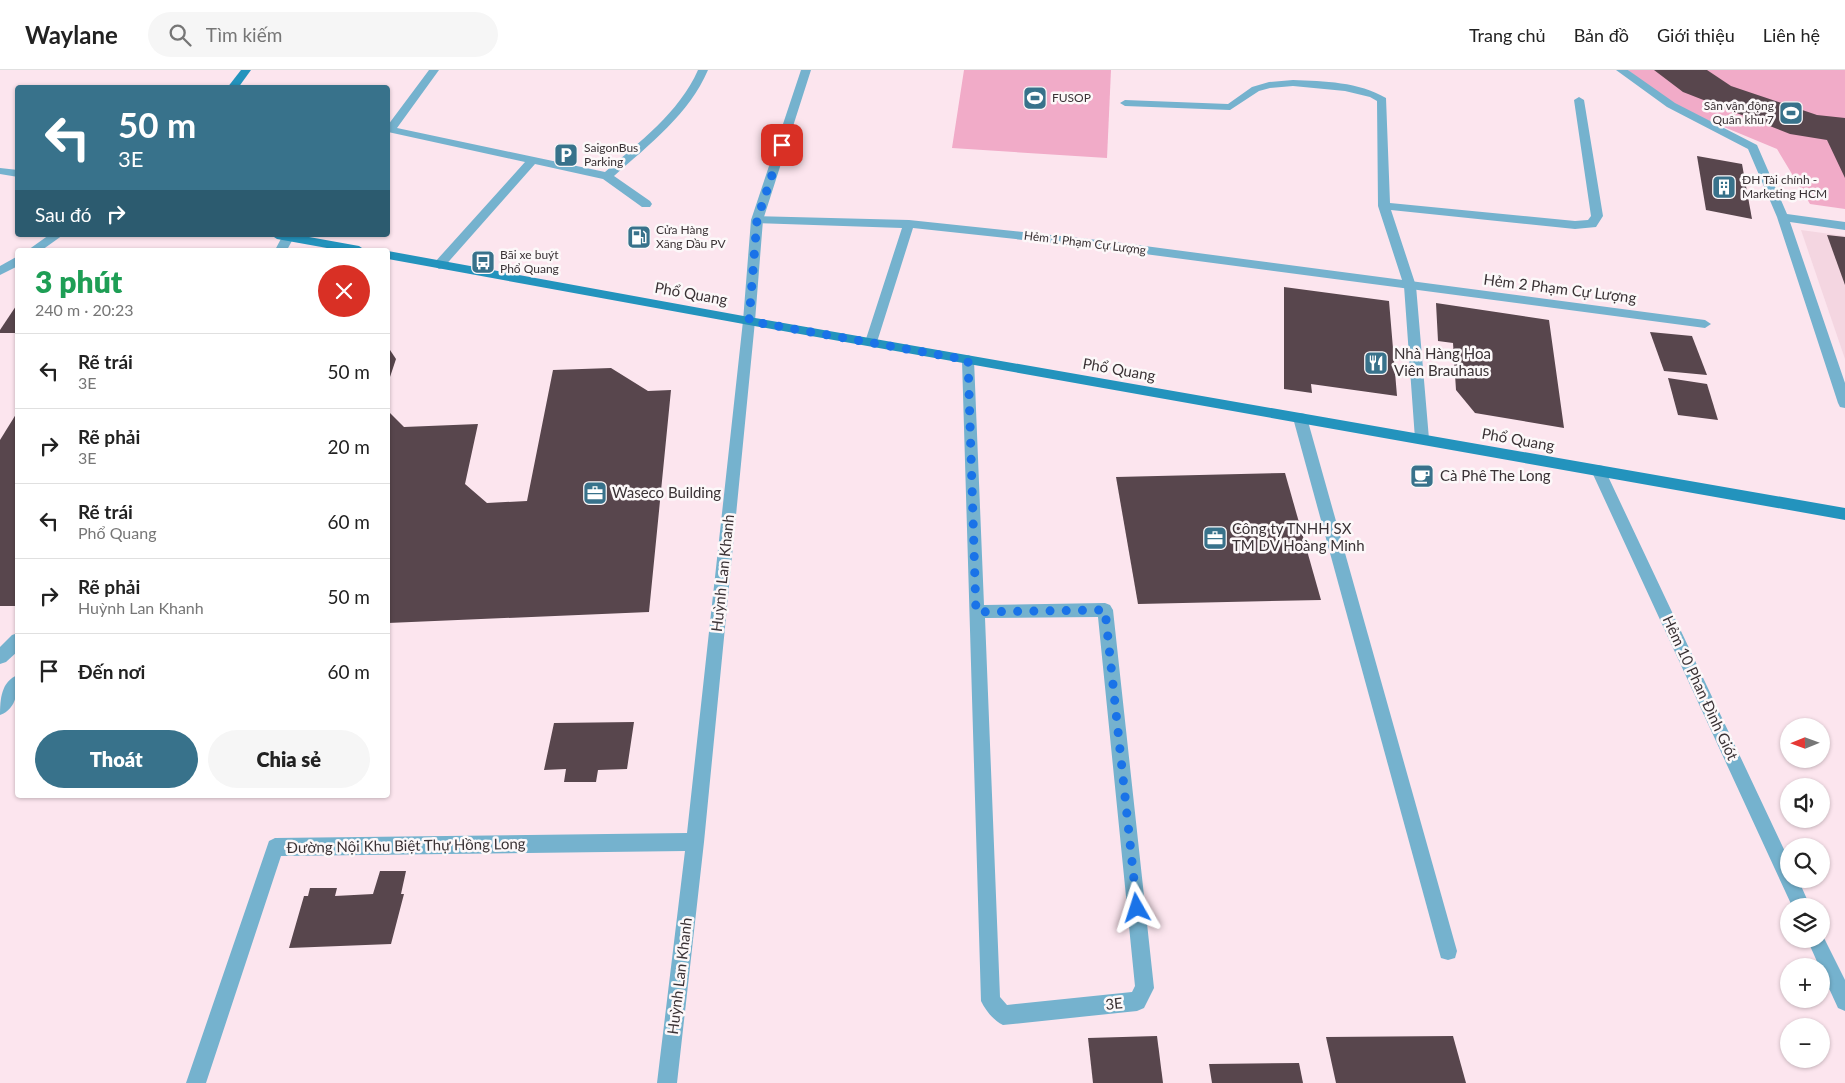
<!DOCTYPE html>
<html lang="vi">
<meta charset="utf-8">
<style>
body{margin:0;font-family:Lato,sans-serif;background:#f6f6f6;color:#222;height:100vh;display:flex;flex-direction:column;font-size:19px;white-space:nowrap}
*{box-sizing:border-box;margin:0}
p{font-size:16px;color:#767676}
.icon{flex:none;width:28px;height:28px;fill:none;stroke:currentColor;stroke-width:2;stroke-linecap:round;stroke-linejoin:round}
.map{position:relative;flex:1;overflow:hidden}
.sheet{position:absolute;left:15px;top:178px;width:375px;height:550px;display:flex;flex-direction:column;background:#fff;border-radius:5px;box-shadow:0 1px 4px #0004}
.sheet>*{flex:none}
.banner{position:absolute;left:15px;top:15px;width:375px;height:152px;border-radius:5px;box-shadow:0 1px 4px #0004;background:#38728b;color:#fff;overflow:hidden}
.needle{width:32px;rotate:269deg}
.buttons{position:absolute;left:1780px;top:648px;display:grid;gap:10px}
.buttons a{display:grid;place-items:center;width:50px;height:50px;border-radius:50%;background:#fff;box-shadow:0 1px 4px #0004;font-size:25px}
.pin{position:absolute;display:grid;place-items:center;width:42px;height:42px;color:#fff;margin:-21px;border-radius:10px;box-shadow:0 2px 8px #0006}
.me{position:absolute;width:55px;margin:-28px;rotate:354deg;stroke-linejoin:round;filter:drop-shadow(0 0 4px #0008)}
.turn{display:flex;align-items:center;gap:18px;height:105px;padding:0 20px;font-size:22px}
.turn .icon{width:65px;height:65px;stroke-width:2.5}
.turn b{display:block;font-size:35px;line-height:42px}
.then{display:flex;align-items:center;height:48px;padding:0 20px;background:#0003;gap:10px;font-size:19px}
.round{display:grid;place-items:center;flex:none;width:52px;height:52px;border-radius:26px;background:#f6f6f6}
.overview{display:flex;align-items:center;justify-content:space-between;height:85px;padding:0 20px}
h1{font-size:30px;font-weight:800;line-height:38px;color:#1e9e55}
.button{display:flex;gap:10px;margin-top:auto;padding:10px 20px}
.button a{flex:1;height:58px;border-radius:30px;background:#38728b;color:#fff;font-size:20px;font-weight:800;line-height:58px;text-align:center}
.button a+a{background:#f6f6f6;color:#222}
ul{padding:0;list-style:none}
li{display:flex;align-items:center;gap:15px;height:75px;padding:0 20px;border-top:1px solid #e0e0e0}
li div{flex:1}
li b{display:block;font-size:19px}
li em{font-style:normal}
header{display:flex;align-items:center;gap:30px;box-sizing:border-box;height:70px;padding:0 25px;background:#fff;border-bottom:1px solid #e0e0e0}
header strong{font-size:24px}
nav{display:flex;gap:28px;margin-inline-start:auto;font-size:18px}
.search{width:350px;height:45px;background:#f6f6f6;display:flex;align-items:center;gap:12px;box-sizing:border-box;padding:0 18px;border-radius:28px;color:#767676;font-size:19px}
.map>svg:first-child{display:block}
</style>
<header>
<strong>Waylane</strong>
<div class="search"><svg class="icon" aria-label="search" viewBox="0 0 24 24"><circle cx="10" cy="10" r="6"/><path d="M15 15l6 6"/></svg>Tìm kiếm</div>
<nav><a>Trang chủ</a><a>Bản đồ</a><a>Giới thiệu</a><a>Liên hệ</a></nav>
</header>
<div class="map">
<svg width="1845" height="1013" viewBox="0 0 1845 1013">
<rect width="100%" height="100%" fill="#fce5ee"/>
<path fill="#f4d6e1" d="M1801,160L1845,166V289Z"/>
<g fill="#f1abc8">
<path d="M964,0H1111L1107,88L952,78Z"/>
<path d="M1628,0H1845V139L1810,134L1777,79L1671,35Z"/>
</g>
<g fill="#58464d">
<path d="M1654,0H1707L1731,16L1817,45L1845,48V108L1827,70L1790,64L1683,22Z"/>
<path d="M1697,86L1742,94L1752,149L1706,140Z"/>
<path d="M1827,165L1845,167V215Z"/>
<path d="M1284,217L1389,231L1397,326L1311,314L1312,323L1284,319Z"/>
<path d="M18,233V263H0V260Z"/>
<path d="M1436,233L1549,250L1564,358L1475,343L1456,320L1453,273L1438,271Z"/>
<path d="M1650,262L1692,266L1707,305L1664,301Z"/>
<path d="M388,277L396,289L388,313Z"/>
<path d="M611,298L648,321L671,320L649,542L388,553V341L404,357L478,354L465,414L487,433L527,431L553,300Z"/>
<path d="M1668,308L1707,314L1718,350L1678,345Z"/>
<path d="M18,341V536H0V370Z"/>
<path d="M1285,403L1321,530L1138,534L1116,407Z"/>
<path d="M634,652L627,699L598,700L596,712H564L566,699L544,700L554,653Z"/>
<path d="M380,801H406L401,824H404L391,874L289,878L304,826H308L310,818H337L335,826L373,824Z"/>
<path d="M1157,966L1163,1013H1093L1088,968Z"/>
<path d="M1453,966L1466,1013H1336L1326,967Z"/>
<path d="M1299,993L1303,1013H1212L1209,994Z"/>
</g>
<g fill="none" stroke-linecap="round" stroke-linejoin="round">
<g fill="#75b2ce" fill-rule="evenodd">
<path d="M429,0H439L397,58L605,102C639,72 679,43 698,0H708C689,44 650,74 614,106L650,131L652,134L650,137H642L603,109L535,94L443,198L439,199L433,195L435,192L525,92L388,62V55Z"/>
<path d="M1616,0H1628L1675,33L1757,75L1787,144L1845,152V160L1790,152L1845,313V338L1840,337L1838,333L1777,147L1748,79L1667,37Z"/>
<path d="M757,146L909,150L1107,171L1705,250L1711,254L1705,258L1107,179L913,158L877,272L876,275H866L865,272L902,158L753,153L751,150Z"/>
<path d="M49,165H63L42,180H28Z"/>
<path d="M18,186V196L0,205V196Z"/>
<path d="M18,563V581L6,592L0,594V577L12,565Z"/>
</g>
<g fill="#75b2ce" fill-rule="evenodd">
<path d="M801,0H811L763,150L755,251L704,772L677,1013H657L685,781L281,786L206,1013H186L269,771L275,768L687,763L743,251L751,150Z"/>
<path d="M1293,10C1324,11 1359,12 1386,28L1390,133L1575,151L1588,150L1591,146L1574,30L1579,27L1584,30L1603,146L1596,157L1575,159L1391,140L1416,216L1429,369L1427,373L1422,374L1417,373L1415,369L1404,216L1378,136L1377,31L1370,27L1345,21L1293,16L1270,18L1259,21L1230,40L1125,36L1120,33L1125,30L1228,34L1252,17L1269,12Z"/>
<path d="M0,98L18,100V107L0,104Z"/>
<path d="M283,165H293L294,167L287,180H275Z"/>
<path d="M968,285L973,287L974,290L984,535L1105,533L1110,535L1113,540L1154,918L1144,938L1137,941L1003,955C993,950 986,941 981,931L962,290L963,287ZM1098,547L1135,916L1132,922L1007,935L1000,927L985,548Z"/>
<path d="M1300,343L1305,344L1307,348L1457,881L1455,888L1448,890L1441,888L1439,881L1293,348L1295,344Z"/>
<path d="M1598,395L1603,396L1605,400L1789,790V809H1798L1810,836H1792L1591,400L1593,396Z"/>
<path d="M18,605C18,620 17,639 0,645C0,630 1,611 18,605Z"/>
<path d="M1821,862L1845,910V941L1838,938L1821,901V896H1819L1807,869H1821Z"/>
</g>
<g fill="#2393bd" fill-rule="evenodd">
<path d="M241,0H251L238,18H227Z"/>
<path d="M271,165H298L359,176L365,180H338L277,169Z"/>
<path d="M388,181L749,247L1845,438V450L749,255L388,189Z"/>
</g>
</g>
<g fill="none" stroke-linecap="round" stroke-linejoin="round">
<path stroke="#1a73e8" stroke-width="9" stroke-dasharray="0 16.2" d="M782,75L757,150L749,251L968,290L976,542L1105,540L1137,838"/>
</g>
<defs>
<g id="stadium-square" transform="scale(1.25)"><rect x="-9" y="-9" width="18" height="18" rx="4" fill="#38728b" stroke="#fcf8f9"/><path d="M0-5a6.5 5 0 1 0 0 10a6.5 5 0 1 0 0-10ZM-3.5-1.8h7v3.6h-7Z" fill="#fff"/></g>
<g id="parking-square" transform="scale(1.25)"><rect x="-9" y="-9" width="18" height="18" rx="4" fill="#38728b" stroke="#fcf8f9"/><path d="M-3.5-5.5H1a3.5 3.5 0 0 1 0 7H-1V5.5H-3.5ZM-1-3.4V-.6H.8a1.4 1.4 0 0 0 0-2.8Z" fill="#fff"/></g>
<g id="building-square" transform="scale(1.25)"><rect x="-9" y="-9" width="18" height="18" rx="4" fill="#38728b" stroke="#fcf8f9"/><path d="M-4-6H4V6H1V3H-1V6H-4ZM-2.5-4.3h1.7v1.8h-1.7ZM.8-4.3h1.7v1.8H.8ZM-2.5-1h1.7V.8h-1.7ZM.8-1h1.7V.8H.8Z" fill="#fff"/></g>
<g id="fuel-square" transform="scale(1.25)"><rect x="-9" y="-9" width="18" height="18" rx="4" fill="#38728b" stroke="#fcf8f9"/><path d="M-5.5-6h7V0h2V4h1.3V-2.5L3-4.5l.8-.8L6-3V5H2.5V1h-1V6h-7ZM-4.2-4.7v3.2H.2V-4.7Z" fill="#fff"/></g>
<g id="bus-square" transform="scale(1.25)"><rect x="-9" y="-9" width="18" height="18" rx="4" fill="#38728b" stroke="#fcf8f9"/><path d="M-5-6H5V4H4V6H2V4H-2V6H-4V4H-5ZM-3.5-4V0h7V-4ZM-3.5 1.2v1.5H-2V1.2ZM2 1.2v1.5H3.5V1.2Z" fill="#fff"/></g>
<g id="restaurant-square" transform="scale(1.25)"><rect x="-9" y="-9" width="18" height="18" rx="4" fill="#38728b" stroke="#fcf8f9"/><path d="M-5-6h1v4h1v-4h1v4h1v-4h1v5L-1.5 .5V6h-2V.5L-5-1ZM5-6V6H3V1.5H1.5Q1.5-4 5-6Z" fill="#fff"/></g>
<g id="cafe-square" transform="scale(1.25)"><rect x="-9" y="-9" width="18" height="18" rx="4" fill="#38728b" stroke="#fcf8f9"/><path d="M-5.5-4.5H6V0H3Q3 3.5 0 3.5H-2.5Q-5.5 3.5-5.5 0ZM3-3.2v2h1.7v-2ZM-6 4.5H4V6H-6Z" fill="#fff"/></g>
<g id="office-square" transform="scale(1.25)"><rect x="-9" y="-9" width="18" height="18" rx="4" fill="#38728b" stroke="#fcf8f9"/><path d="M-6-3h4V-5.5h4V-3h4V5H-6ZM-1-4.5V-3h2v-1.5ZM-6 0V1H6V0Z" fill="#fff"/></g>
</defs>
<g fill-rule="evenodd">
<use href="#stadium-square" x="1035" y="28"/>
<use href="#stadium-square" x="1791" y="43"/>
<use href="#parking-square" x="566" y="85"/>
<use href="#building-square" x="1724" y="117"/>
<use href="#fuel-square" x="639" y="167"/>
<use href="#bus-square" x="483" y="192"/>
<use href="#restaurant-square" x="1376" y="293"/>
<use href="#cafe-square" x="1422" y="406"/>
<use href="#office-square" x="595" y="423"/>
<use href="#office-square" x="1215" y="468"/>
</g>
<g text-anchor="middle" stroke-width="5" stroke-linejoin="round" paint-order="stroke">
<g font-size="12" fill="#3a3235" stroke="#fcf8f9" text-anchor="start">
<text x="1052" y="32">FUSOP</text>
<text x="1774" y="40" text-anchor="end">Sân vận động<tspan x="1774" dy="14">Quân khu 7</tspan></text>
<text x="584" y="82">SaigonBus<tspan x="584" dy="14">Parking</tspan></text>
<text x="1742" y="114">ĐH Tài chính -<tspan x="1742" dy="14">Marketing HCM</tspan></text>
<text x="656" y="164">Cửa Hàng<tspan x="656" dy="14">Xăng Dầu PV</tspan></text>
<text x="500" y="189">Bãi xe buýt<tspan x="500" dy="14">Phổ Quang</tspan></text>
</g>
<g font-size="12" fill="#3a3235" stroke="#fcf8f9">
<text transform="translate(1085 173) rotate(7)" y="4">Hẻm 1 Phạm Cự Lượng</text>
</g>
<g font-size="15" fill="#3a3235" stroke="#fcf8f9">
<text transform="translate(1560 219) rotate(7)" y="5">Hẻm 2 Phạm Cự Lượng</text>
<text transform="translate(691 224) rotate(10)" y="5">Phổ Quang</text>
<text transform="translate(1119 300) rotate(10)" y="5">Phổ Quang</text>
<text transform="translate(1518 370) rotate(10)" y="5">Phổ Quang</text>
<text transform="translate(723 503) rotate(-84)" y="5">Huỳnh Lan Khanh</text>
<text transform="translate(1700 618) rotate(65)" y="5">Hẻm 10 Phan Đình Giót</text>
<text transform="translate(406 776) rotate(-1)" y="5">Đường Nội Khu Biệt Thự Hồng Long</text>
<text transform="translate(680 906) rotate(-83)" y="5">Huỳnh Lan Khanh</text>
<text transform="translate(1114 934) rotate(-6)" y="5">3E</text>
</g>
<g font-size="15" fill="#3a3235" stroke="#fcf8f9" text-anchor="start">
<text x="1394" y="289">Nhà Hàng Hoa<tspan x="1394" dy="17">Viên Brauhaus</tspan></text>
<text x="1440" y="411">Cà Phê The Long</text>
<text x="612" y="428">Waseco Building</text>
<text x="1232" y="464">Công ty TNHH SX<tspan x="1232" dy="17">TM DV Hoàng Minh</tspan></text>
</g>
</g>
</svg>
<div class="buttons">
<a><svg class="needle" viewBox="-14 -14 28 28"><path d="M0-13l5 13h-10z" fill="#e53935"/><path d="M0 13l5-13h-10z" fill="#767676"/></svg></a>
<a><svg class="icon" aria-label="sound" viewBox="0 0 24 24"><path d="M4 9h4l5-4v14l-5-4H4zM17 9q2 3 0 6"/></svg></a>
<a><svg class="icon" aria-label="search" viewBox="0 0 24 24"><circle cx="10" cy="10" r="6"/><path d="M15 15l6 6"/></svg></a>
<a><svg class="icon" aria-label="layers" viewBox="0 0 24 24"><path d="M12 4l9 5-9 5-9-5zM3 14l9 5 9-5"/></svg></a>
<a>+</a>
<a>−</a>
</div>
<div class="pin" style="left:782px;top:75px;background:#d93025"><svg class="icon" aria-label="arrive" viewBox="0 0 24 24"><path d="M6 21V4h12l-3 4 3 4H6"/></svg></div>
<svg class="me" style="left:1137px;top:838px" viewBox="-20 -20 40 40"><path d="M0-17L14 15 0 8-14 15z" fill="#1a73e8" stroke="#fff" stroke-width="4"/></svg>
<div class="banner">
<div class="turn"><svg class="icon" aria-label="left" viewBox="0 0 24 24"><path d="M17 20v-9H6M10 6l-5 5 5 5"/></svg><div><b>50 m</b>3E</div></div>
<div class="then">Sau đó<svg class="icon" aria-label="right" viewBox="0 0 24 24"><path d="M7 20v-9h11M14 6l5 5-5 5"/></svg></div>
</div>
<section class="sheet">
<div class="overview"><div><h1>3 phút</h1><p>240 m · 20:23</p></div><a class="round" style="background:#d93025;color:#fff"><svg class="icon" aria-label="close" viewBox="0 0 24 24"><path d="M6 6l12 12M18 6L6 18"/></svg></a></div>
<ul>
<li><svg class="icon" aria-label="left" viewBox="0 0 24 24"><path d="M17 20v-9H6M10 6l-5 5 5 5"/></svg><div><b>Rẽ trái</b><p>3E</p></div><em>50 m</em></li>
<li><svg class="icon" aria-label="right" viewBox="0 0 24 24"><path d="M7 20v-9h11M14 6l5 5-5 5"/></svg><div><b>Rẽ phải</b><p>3E</p></div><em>20 m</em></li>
<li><svg class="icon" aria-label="left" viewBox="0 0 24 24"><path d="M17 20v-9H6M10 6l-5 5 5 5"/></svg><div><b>Rẽ trái</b><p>Phổ Quang</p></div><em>60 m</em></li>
<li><svg class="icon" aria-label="right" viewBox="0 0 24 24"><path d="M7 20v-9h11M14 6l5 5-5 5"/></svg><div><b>Rẽ phải</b><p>Huỳnh Lan Khanh</p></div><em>50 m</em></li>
<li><svg class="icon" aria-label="arrive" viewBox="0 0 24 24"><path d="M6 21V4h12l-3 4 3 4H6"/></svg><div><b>Đến nơi</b></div><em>60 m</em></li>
</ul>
<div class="button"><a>Thoát</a><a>Chia sẻ</a></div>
</section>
</div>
